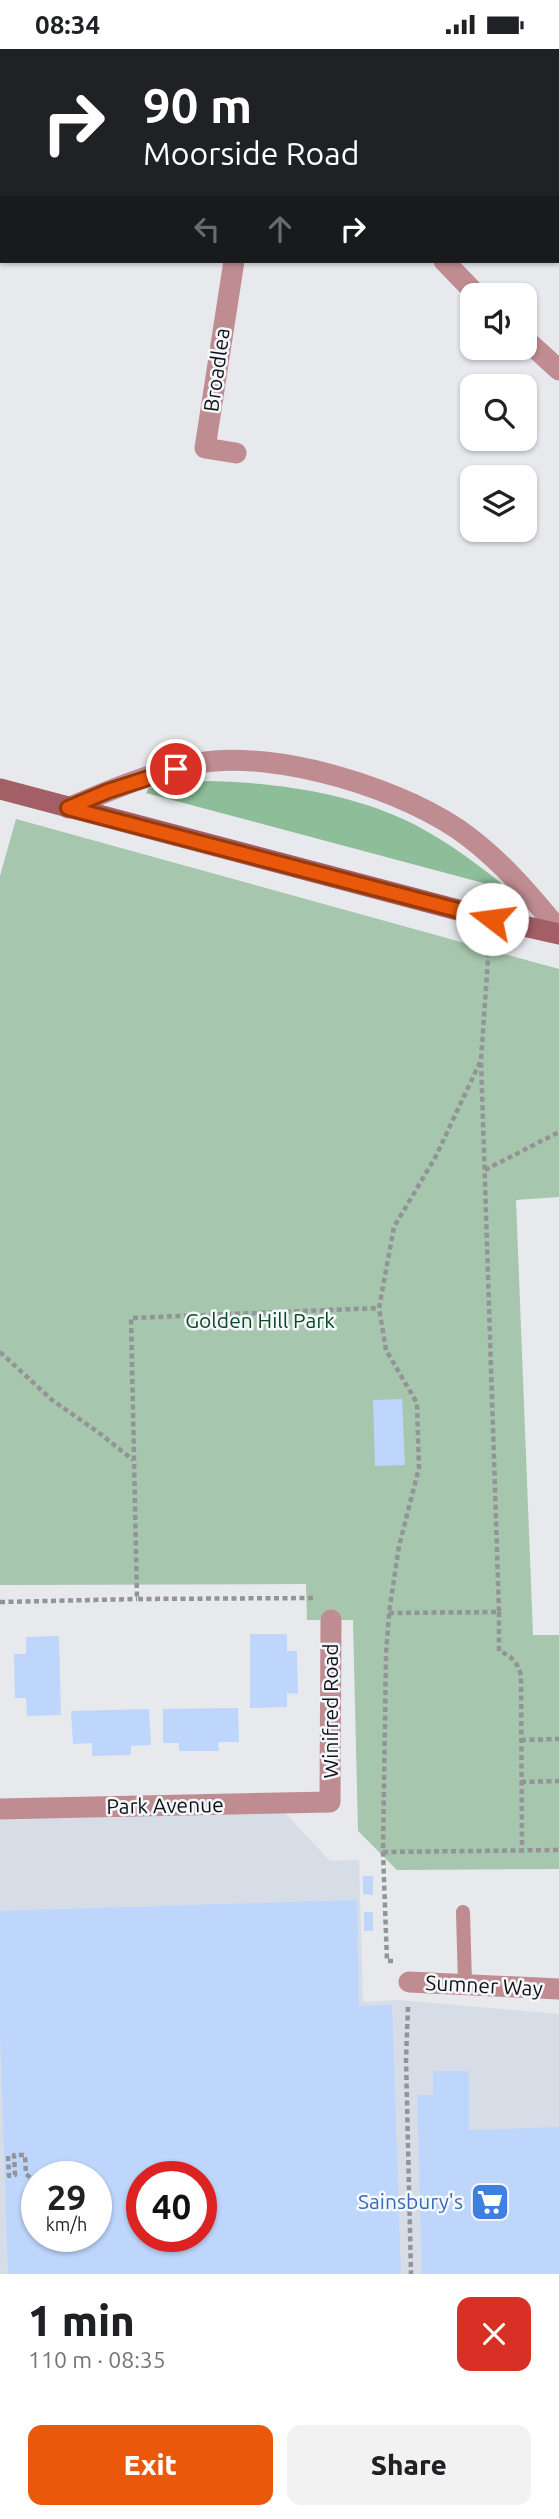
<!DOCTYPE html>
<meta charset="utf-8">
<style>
body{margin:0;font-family:Ubuntu,sans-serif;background:#f2f2f2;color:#202124;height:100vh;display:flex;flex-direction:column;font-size:26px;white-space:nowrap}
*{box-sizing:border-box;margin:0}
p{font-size:23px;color:#757577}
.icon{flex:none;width:38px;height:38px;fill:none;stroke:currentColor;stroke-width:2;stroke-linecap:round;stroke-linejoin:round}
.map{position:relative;height:2225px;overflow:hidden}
.sheet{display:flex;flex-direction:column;background:#fff;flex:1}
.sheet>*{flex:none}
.banner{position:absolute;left:0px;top:0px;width:560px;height:214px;box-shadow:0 2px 5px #0004;background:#202124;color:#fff;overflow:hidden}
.controls{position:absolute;left:460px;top:234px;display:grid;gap:14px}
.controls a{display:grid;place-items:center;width:77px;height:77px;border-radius:14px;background:#fff;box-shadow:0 2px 5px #0004;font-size:35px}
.speed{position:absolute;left:21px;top:2112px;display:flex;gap:14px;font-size:35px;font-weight:700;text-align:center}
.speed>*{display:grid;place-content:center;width:91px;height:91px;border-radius:50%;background:#fff;box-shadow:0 2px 5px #0004;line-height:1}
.speed small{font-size:18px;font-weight:400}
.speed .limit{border:10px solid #d22;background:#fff;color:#111}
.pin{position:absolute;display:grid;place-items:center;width:60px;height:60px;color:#fff;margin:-30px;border:4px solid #fff;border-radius:50%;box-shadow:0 2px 7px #0007}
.me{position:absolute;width:77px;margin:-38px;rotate:285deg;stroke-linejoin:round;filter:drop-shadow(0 0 5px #0008)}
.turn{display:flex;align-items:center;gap:24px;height:147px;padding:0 28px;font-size:32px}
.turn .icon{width:91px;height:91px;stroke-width:2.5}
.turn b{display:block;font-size:49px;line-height:60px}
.lanes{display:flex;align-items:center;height:66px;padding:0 28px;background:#0003;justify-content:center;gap:35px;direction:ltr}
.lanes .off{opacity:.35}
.round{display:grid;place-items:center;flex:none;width:74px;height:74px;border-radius:14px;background:#f2f2f2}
.summary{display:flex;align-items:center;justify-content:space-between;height:119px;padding:0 28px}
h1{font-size:42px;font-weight:800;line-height:52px}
.button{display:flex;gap:14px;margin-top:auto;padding:14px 28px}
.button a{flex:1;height:80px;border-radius:14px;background:#ea580c;color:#fff;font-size:28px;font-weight:800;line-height:80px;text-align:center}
.button a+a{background:#f2f2f2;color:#202124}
.status{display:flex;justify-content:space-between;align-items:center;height:49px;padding:0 35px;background:#fff;direction:ltr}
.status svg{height:19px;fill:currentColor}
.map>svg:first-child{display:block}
</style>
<div class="status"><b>08:34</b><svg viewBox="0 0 49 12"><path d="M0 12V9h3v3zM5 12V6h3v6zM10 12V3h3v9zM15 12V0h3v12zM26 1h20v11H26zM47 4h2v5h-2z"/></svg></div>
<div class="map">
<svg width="559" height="2225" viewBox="0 0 559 2225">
<rect width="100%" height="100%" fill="#e7e9ed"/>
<path fill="#d6dde7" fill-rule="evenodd" d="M285,1764L330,1812L359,1811L363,1953L399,1951L559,1965V2225H0V1771ZM37,2128H96V2188H37ZM142,2128H201V2188H142Z"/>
<path fill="#a6c6ad" d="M16,770L559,920V1148L516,1151L533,1586H559V1820L397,1821L358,1782L353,1571H307L306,1535L0,1536V827Z"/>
<path fill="#8dbe99" d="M204,732C270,733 342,742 403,770C438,786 471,810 501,834L502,839L146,744L149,739Z"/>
<g fill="#bed6fc" fill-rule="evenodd">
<path d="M402,1350L405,1416L375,1417L373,1351Z"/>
<path d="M250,1585H287V1602H297L298,1645L287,1644V1658L250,1659Z"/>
<path d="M59,1587L61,1666L27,1667L26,1649H15L14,1605H26V1588Z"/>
<path d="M238,1659L239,1693H218L219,1702H179V1694H163V1660Z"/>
<path d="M149,1660L151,1696L131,1697V1706L92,1707V1694L73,1695L71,1662Z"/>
<path d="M363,1827H373V1846L363,1845Z"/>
<path d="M357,1851L359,1957L392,1956L401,2225H8L0,1982V1862ZM37,2128H96V2188H37ZM142,2128H201V2188H142Z"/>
<rect x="364" y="1863" width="9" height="19"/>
<path d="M433,2022H469V2081L559,2078V2225H422L417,2046H433Z"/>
</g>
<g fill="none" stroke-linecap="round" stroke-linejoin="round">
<g stroke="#929497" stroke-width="4.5" stroke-dasharray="5 3.5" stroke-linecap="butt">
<path d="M485,1121L559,1083"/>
<path d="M0,1303L52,1351L98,1383L133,1411"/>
<path d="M313,1549L137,1550L131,1269L379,1259"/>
<path d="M0,1553L137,1550"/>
<path d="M499,1563V1602C512,1607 517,1613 521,1626L522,1801"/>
<path d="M389,1564L499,1563L481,1012"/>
<path d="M521,1691L559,1690"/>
<path d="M521,1733L559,1732"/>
<path d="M383,1803L559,1801"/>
<path d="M393,1912H387L383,1803L386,1605L389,1564L399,1497L419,1419L417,1354L386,1301L379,1259L394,1178L436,1107L481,1011L489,895"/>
<path d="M408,1958L406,2010L411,2225"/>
<path d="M8,2107L9,2127L15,2126L14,2106H25L26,2125L37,2134"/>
</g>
<path stroke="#be8c91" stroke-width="14" d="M463,1863L465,1935"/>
<g stroke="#be8c91" stroke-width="21">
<path d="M400,0V2"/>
<path d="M234,212L205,399L236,404"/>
<path d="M444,212L478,247"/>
<path d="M525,290L559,321"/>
<path d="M68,759C110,741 153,723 198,714C276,700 409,741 470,789C504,815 532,848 559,881"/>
<path d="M0,1760L330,1753L331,1571"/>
<path d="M409,1933L559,1940"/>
</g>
<path stroke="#a45f66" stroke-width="21" d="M0,740L492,870L559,885"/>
</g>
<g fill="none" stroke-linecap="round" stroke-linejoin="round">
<g stroke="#983908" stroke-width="18">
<path id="route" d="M176,720L108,742L68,759L492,870"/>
</g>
<use href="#route" stroke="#ea580c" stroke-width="12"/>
</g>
<defs>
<g id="supermarket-square" transform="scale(2.0125)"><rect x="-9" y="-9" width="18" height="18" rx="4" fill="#3f7fe0" stroke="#f4f7fb"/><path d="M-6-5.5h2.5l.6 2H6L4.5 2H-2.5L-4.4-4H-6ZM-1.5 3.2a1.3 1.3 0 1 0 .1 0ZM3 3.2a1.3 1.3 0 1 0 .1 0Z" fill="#fff"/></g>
</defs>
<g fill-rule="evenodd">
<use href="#supermarket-square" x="490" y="2153"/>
</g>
<g text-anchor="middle" stroke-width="5" stroke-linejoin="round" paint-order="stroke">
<g font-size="21" fill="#111213" stroke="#f4f7fb">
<text transform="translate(217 321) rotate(-82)" y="7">Broadlea</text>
<text transform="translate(331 1662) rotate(-90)" y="7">Winifred Road</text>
<text transform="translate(165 1757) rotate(-1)" y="7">Park Avenue</text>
<text transform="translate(484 1937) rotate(3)" y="7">Sumner Way</text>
</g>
<g font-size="21" fill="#0e4724" stroke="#f4f7fb">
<text x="260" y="1279">Golden Hill Park</text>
</g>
<g font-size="21" fill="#366cbe" stroke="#f4f7fb" text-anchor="end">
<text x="463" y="2160">Sainsbury's</text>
</g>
</g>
</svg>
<div class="controls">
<a><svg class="icon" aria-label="sound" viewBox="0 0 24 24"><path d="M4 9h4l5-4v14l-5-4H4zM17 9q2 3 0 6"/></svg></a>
<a><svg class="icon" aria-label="search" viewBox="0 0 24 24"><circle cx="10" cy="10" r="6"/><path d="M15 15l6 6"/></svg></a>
<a><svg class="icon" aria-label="layers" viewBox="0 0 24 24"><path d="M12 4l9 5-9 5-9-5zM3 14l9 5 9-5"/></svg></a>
</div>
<div class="speed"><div>29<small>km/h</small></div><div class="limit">40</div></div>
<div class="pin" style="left:176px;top:720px;background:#d93025"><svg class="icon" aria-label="arrive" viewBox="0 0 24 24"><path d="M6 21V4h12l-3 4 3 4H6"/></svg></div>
<svg class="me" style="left:492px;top:870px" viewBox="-20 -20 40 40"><circle r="19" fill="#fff"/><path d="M0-13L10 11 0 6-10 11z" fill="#ea580c"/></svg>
<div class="banner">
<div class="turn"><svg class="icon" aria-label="right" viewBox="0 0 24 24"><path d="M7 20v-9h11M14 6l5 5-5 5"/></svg><div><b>90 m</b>Moorside Road</div></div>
<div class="lanes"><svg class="icon off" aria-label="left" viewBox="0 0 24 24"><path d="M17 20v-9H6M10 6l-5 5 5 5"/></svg><svg class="icon off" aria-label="ahead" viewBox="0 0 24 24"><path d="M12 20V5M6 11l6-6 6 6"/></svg><svg class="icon" aria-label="right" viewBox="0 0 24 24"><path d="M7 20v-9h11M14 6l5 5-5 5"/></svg></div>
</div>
</div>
<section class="sheet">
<div class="summary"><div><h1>1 min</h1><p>110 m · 08:35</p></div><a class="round" style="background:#d93025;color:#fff"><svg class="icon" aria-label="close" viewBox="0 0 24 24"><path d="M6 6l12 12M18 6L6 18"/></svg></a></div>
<div class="button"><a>Exit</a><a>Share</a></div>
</section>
